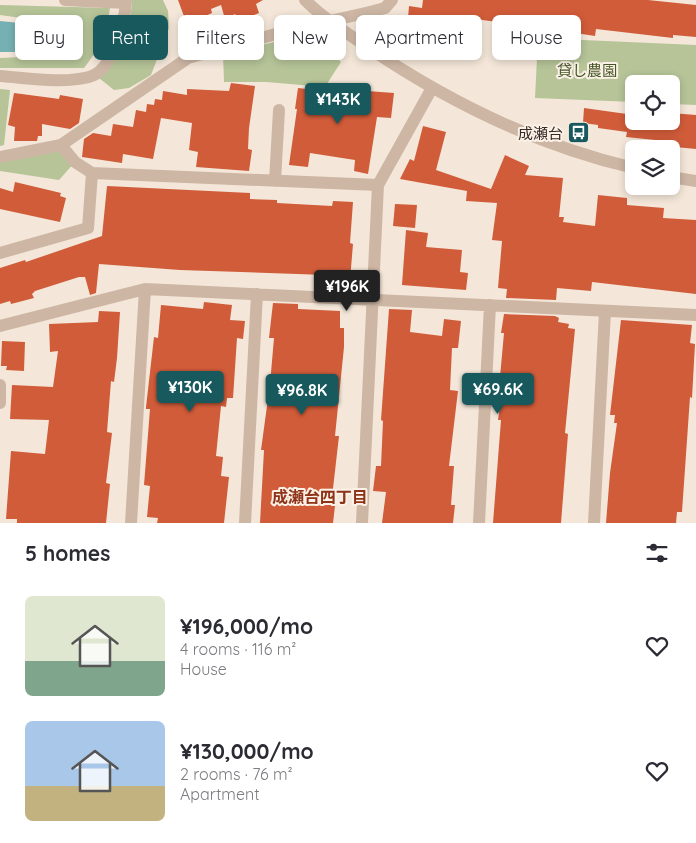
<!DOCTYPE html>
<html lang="en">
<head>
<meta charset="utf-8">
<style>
	:root { --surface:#fff; --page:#f2f2f3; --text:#2b2b33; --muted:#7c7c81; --accent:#18595d }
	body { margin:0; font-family:Quicksand,"Noto Sans JP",sans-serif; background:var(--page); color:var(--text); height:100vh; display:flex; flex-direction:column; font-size:19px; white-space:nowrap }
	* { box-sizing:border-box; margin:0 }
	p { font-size:16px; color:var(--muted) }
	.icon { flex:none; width:28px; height:28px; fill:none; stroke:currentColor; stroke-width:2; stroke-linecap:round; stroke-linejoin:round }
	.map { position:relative; height:523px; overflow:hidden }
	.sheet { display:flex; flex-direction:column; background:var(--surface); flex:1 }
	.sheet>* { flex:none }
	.top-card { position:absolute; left:15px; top:15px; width:666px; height:45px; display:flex; gap:10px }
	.buttons { position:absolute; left:625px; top:75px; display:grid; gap:10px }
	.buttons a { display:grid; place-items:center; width:55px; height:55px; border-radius:8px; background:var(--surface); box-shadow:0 2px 8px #0003; font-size:25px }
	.price { position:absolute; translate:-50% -42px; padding:0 11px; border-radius:5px; background:var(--accent); color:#fff; font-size:16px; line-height:32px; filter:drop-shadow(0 1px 2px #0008) }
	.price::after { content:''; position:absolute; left:50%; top:30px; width:15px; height:11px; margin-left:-8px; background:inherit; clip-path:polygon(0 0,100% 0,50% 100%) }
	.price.current { background:#222; color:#fff }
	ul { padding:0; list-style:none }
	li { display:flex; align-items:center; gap:15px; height:125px; padding:0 25px }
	li span { display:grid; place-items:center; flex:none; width:140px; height:100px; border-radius:8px; color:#555 }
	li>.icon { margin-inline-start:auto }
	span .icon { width:60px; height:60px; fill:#fffc; stroke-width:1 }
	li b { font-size:21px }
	h2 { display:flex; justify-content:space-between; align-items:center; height:60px; padding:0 25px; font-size:21px }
	.tag { padding:0 18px; border-radius:8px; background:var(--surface); box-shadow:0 2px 8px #0003; font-size:18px; line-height:45px }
	.tag.current { background:var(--accent); color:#fff }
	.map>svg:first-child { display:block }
	.green { fill:#b6c498 }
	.water { fill:#75b1b3 }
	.building { fill:#d15c3a }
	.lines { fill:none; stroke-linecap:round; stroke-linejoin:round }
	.minor { stroke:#cdb6a4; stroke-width:12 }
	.minor-bridge { stroke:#cdb6a4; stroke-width:12 }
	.labels { text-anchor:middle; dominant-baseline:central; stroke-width:4; stroke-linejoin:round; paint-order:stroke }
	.park-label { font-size:15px; fill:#475828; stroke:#fbf1e6 }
	.poi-label { font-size:15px; fill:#372b26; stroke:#fbf1e6; text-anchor:end }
	.neighbourhood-label { font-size:16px; font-weight:bold; fill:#8e3218; stroke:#fbf1e6 }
</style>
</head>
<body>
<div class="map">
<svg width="696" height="523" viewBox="0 0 696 523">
	<rect width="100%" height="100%" fill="#f4e7d9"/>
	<!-- green -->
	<path class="green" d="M132 0H163L168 11 169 28 151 75 129 88 114 90 99 78C118 55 131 30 132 0Z
		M0 5 110 8C107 31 98 51 84 68H0V58L22 57V18L0 15Z
		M312 33 341 62 325 87 266 82H224L223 54Z
		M538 38 696 45V105L671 104V84H634V102L535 98Z
		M0 89 10 90 4 145 0 146Z
		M61 145 75 162 59 180 0 171V155Z"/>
	<!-- water -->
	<path class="water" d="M0 21 20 23 19 52H0Z"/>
	<!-- building -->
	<path class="building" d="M178 0H263L256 4 259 13 239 21 235 14 225 19 221 5 211 9 212 13 194 21 192 16 185 19Z
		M423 0H648L696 5V37L673 35V38L596 29 595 36 523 25 522 32 496 29 497 22 446 15 445 29 428 28V31L407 30 409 6 422 8Z
		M231 83 255 86 249 128 248 149 252 150 249 171 196 167 198 152 189 150 192 123 161 118 153 159 123 154 122 163 82 157 84 139 93 133 111 136 113 124 133 127 136 110 146 112 147 104 154 105 155 99 162 100 163 91 187 95V89L229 91Z
		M298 88 353 94 354 90 394 93 391 118 377 117 368 174 354 171 355 160 310 153 308 167 289 165 297 109H295Z
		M14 93 52 98 59 99 60 95 83 99 79 123 70 129 42 124V136H38L37 141H14L15 127 8 125Z
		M584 108 634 115V121H671V113L696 115V149L665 146V141L626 137 627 132 598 128V125L583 123Z
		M423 126 446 132 436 170 491 189 505 155 529 166 525 175 563 178 559 217H564L563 222 595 226 598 195 627 198V205L664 208 663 218 696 220V294L592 282 591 291 557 288 556 300 506 298 507 289 498 288 502 241 492 240 497 203 466 201 467 191 400 179 410 159 414 161Z
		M15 182 61 193 60 196 66 198 60 222 0 209V188L13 192Z
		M107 186 250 193V199L277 200V203L332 206 333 201 353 202 350 243 353 244 350 280 326 277V275L180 270 99 264 96 293 90 295 85 277H79L35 291 32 294 34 298 11 304 10 301 0 304V268L25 260 26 262 102 236Z
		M395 204 417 205 415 228 393 226Z
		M406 230 428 233 426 247 462 250 460 272 468 273 466 290 402 285Z
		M204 302 232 305 230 320 245 321 243 339 237 338 233 398H227L226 407 221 406 216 456 223 457 221 476 229 477 224 523H157L158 518 147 517 150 486 144 485 150 409H146V407L154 337 158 338 161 305 203 309Z
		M273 303 298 304V309L340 311V328H344V347L335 436H339L331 506H335L333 523H260L264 450H261L270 384 274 338H269Z
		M389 309 412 310 410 332 442 336 444 319 461 321 458 348H452L450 390 458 391 449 466H454L451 505H455L453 523H382L386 492 373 491 376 466H381L383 421 381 420Z
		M99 311 120 312 117 358 114 382 111 381 107 432 112 433 106 483 110 484 106 523H17V519H6L11 451 45 454 49 420 10 419 12 385 53 387 58 351 50 352 49 324 98 322Z
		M504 314 555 316 559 318 558 322 569 324 568 328 575 329 565 433 568 434 561 523H493L501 420H498L504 377H500L504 333H501Z
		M621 320 692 325 690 343 695 344 692 398 690 397 682 512H677L676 523H606L610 473 617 423H614L615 415H610Z
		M2 341 25 342 24 371 6 370 7 366H1Z"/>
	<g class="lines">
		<!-- minor -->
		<path class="minor" d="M65 0 126 3
			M305 0C324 19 347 33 369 48 449 102 539 146 634 168
			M370 12 385 8 392 0
			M0 76C28 78 62 84 89 77 113 71 125 21 126 0
			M61 145 188 58 294 29
			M0 157 61 145 75 162 92 173 378 185 432 88
			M671 177 696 181
			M275 181 279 110
			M0 253 88 228 92 173
			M0 326 145 289 696 315
			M0 385V403
			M131 523 145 289
			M245 523 257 294
			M362 523 378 185
			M479 523 490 305
			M594 523 605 311"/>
		<!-- minor-bridge -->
		<path class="minor-bridge" d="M294 29 370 12"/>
	</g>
	<!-- icons -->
	<defs>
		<symbol id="bus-square" viewBox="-11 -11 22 22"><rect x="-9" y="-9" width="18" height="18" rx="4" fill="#18595d" stroke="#fbf1e6"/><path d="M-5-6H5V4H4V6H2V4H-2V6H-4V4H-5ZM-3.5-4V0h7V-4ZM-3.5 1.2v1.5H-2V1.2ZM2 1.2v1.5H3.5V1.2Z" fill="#fff"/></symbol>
	</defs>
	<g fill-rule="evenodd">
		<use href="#bus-square" x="566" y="120" width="25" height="25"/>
	</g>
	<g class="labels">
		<!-- park labels -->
		<g class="park-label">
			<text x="587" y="70">貸し農園</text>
		</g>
		<!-- poi labels -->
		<g class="poi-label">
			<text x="563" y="133">成瀬台</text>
		</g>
		<!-- neighbourhood labels -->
		<g class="neighbourhood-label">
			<text x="320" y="497">成瀬台四丁目</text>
		</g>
	</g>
</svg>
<div class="buttons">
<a><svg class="icon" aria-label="locate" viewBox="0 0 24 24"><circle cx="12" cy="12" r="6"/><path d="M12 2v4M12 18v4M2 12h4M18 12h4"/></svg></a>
<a><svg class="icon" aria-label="layers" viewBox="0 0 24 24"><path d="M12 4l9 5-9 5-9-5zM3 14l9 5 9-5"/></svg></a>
</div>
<b class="price" style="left:338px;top:125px">¥143K</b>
<b class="price current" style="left:347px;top:312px">¥196K</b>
<b class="price" style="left:190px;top:413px">¥130K</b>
<b class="price" style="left:498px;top:415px">¥69.6K</b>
<b class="price" style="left:302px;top:416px">¥96.8K</b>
<div class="top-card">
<a class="tag">Buy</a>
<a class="tag current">Rent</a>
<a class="tag">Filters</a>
<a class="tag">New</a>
<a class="tag">Apartment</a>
<a class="tag">House</a>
</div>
</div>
<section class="sheet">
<h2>5 homes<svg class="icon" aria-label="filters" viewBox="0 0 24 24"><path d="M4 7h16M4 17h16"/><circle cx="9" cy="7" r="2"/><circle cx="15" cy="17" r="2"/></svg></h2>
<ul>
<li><span style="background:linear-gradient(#dfe7d0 65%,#7fa58c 0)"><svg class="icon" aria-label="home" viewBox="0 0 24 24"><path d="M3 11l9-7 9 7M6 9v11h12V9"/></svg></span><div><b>¥196,000/mo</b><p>4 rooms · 116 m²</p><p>House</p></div><svg class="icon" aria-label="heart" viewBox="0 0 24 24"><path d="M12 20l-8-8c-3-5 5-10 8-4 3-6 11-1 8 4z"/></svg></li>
<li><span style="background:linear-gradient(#a9c7e8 65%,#c2b280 0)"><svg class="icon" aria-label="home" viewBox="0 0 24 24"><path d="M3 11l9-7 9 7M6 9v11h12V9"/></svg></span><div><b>¥130,000/mo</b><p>2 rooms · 76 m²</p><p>Apartment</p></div><svg class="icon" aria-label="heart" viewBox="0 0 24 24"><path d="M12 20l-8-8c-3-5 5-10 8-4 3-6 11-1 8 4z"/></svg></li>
</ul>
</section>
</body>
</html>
